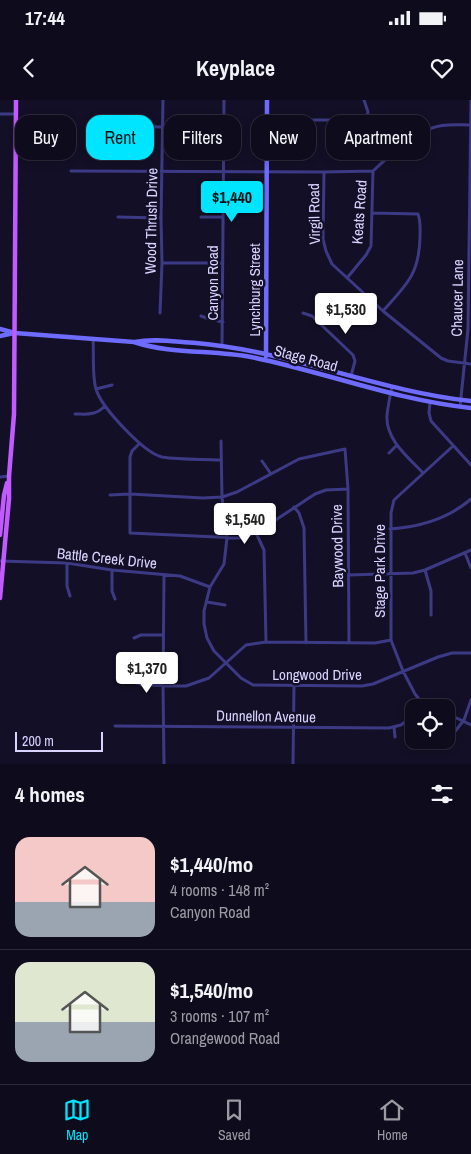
<!DOCTYPE html>
<html lang="en">
<head>
<meta charset="utf-8">
<style>
	:root { --surface:#0e0b1c; --page:#1c1929; --text:#f1f3f6; --muted:#9b9ba3; --line:#2e2b3b; --accent:#00e5ff }
	body { margin:0; font-family:"Archivo Narrow",sans-serif; background:var(--page); color:var(--text); height:100vh; display:flex; flex-direction:column; font-size:19px; white-space:nowrap }
	* { box-sizing:border-box; margin:0 }
	p { font-size:16px; color:var(--muted) }
	.icon { flex:none; width:28px; height:28px; fill:none; stroke:currentColor; stroke-width:2; stroke-linecap:round; stroke-linejoin:round }
	.map { position:relative; height:664px; overflow:hidden }
	.side { display:flex; flex-direction:column; background:var(--surface); flex:1 }
	.side>* { flex:none }
	.top-card { position:absolute; left:15px; top:15px; width:441px; height:45px; display:flex; gap:10px }
	.tools { position:absolute; left:405px; top:599px; display:grid; gap:10px }
	.tools a { display:grid; place-items:center; width:50px; height:50px; border-radius:10px; background:var(--surface); box-shadow:0 2px 8px #0003,0 0 0 1px var(--line); font-size:25px }
	.scale { position:absolute; left:15px; bottom:12px; width:88px; box-sizing:border-box; padding-left:5px; border:2px solid #d9d4ff; border-top:0; font-size:14px; line-height:18px; white-space:nowrap; color:#d9d4ff; -webkit-text-stroke:4px #130f26; paint-order:stroke }
	.price { position:absolute; translate:-50% -42px; padding:0 11px; border-radius:5px; background:#fff; color:#222; font-size:16px; line-height:32px; filter:drop-shadow(0 1px 2px #0008) }
	.price::after { content:''; position:absolute; left:50%; top:30px; width:15px; height:11px; margin-left:-8px; background:inherit; clip-path:polygon(0 0,100% 0,50% 100%) }
	.price.active { background:var(--accent); color:#111 }
	ul { padding:0; list-style:none }
	li { display:flex; align-items:center; gap:15px; height:125px; padding:0 15px }
	li+li { border-top:1px solid var(--line) }
	li span { display:grid; place-items:center; flex:none; width:140px; height:100px; border-radius:15px; color:#555 }
	li>.icon { margin-inline-start:auto }
	span .icon { width:60px; height:60px; fill:#fffc; stroke-width:1 }
	li b { font-size:21px }
	h2 { display:flex; justify-content:space-between; align-items:center; height:60px; padding:0 15px; font-size:21px }
	.chip { padding:0 18px; border-radius:15px; background:var(--surface); box-shadow:0 2px 8px #0003,0 0 0 1px var(--line); font-size:18px; line-height:45px }
	.chip.active { background:var(--accent); color:#111 }
	.status { display:flex; justify-content:space-between; align-items:center; height:35px; padding:0 25px; background:var(--surface); direction:ltr }
	.status svg { height:14px; fill:currentColor }
	header { display:flex; justify-content:space-between; align-items:center; height:65px; padding:0 15px; background:var(--surface); font-size:22px; font-weight:800 }
	.tab-bar { display:flex; justify-content:space-around; align-items:center; height:70px; border-top:1px solid var(--line); background:var(--surface); font-size:14px; color:var(--muted) }
	.tab-bar a { display:grid; justify-items:center; gap:2px }
	.tab-bar .active { color:var(--accent) }
	.map>svg:first-child { display:block }
	.lines { fill:none; stroke-linecap:round; stroke-linejoin:round }
	.street { stroke:#3d3a85; stroke-width:3 }
	.secondary { stroke:#6f6bff; stroke-width:4.5 }
	.primary { stroke:#c25bff; stroke-width:4.5 }
	.labels { text-anchor:middle; dominant-baseline:central; stroke-width:5; stroke-linejoin:round; paint-order:stroke }
	.street-label { font-size:15px; fill:#d9d4ff; stroke:#130f26 }
</style>
</head>
<body>
<div class="status"><b>17:44</b><svg viewBox="0 0 49 12"><path d="M0 12V9h3v3zM5 12V6h3v6zM10 12V3h3v9zM15 12V0h3v12zM26 1h20v11H26zM47 4h2v5h-2z"/></svg></div>
<header><svg class="icon" aria-label="back" viewBox="0 0 24 24"><path d="M15 5l-7 7 7 7"/></svg>Keyplace<svg class="icon" aria-label="heart" viewBox="0 0 24 24"><path d="M12 20l-8-8c-3-5 5-10 8-4 3-6 11-1 8 4z"/></svg></header>
<div class="map">
<svg width="471" height="664" viewBox="0 0 471 664">
	<rect width="100%" height="100%" fill="#130f26"/>
	<g class="lines">
		<!-- street -->
		<path class="street" d="M0 14H15
			M267 20H366L368 12 364 0
			M100 26 163 27
			M206 29H225
			M71 71 324 72 373 71C389 56 412 35 432 28 444 23 459 25 471 25
			M324 72 323 139 326 151 332 164 383 211 441 258 448 261 471 264
			M372 113 418 114C421 122 420 130 420 138 419 175 406 185 383 211
			M118 117 161 118
			M201 117H223
			M162 163H223
			M347 178 366 155 371 146 373 71
			M160 213 162 163 161 118 163 0
			M303 213 312 216 353 255 355 261 351 276
			M201 216 209 219 223 222
			M93 239C94 252 92 277 96 289 101 307 144 353 162 357 181 360 202 359 220 360
			M222 246 224 0
			M392 287C390 296 388 306 387 315 385 339 408 357 423 373
			M96 289 112 285
			M430 302 429 313 431 321 471 365
			M460 307 468 229 471 0
			M75 314C87 314 95 316 105 306
			M221 341 222 397 227 438 224 464 210 487 204 511V524L207 538 214 551 241 578 253 585 362 586 373 584 438 557 452 553H471
			M139 344 132 351 130 357V433L239 438 256 433 315 394 326 390 348 389
			M389 353 397 345
			M262 361 271 374
			M0 377 9 376
			M110 395 130 394 203 398 222 397 237 392 299 359 345 349 348 389 349 543
			M294 407 299 413 304 428 306 543
			M390 429C420 427 448 419 471 399
			M256 433 264 450 266 542
			M465 453 471 468
			M0 461 67 463 112 470 180 476 210 487
			M67 463V486L70 496
			M112 470V491L115 499
			M425 470 431 491V515
			M164 475 163 585 164 664
			M349 475 413 473 425 470 471 450
			M207 502 225 505
			M134 538 141 535H163
			M134 582 142 585 186 586 209 578 246 545 266 542 375 543 391 540
			M432 608 423 604 415 594 403 571 391 540V413L394 400 453 346
			M446 613 471 625
			M115 626 389 628 401 625 414 615
			M394 627 395 637
			M449 639 464 620 471 600
			M293 664 294 586"/>
		<!-- secondary -->
		<path class="secondary" d="M0 229 15 233 134 242C170 254 213 250 251 257 325 272 395 300 471 308
			M0 236 14 233
			M135 242C155 238 176 242 196 243 290 251 377 291 471 301
			M266 256 267 0"/>
		<!-- primary -->
		<path class="primary" d="M0 435 4 395 7 383
			M0 498 9 399V376L14 314 16 0"/>
	</g>
	<g class="labels">
		<!-- street labels -->
		<g class="street-label">
			<text transform="translate(359 112) rotate(-86)">Keats Road</text>
			<text transform="translate(314 114) rotate(-91)">Virgil Road</text>
			<text transform="translate(151 121) rotate(-89)">Wood Thrush Drive</text>
			<text transform="translate(212 183) rotate(-90)">Canyon Road</text>
			<text transform="translate(254 190) rotate(-90)">Lynchburg Street</text>
			<text transform="translate(457 198) rotate(-89)">Chaucer Lane</text>
			<text transform="translate(306 258) rotate(15)">Stage Road</text>
			<text transform="translate(337 446) rotate(-91)">Baywood Drive</text>
			<text transform="translate(107 458) rotate(6)">Battle Creek Drive</text>
			<text transform="translate(379 471) rotate(-90)">Stage Park Drive</text>
			<text x="317" y="574">Longwood Drive</text>
			<text transform="translate(266 616) rotate(1)">Dunnellon Avenue</text>
		</g>
	</g>
</svg>
<div class="tools">
<a><svg class="icon" aria-label="locate" viewBox="0 0 24 24"><circle cx="12" cy="12" r="6"/><path d="M12 2v4M12 18v4M2 12h4M18 12h4"/></svg></a>
</div>
<div class="scale">200 m</div>
<b class="price active" style="left:232px;top:123px">$1,440</b>
<b class="price" style="left:346px;top:235px">$1,530</b>
<b class="price" style="left:245px;top:445px">$1,540</b>
<b class="price" style="left:147px;top:594px">$1,370</b>
<div class="top-card">
<a class="chip">Buy</a>
<a class="chip active">Rent</a>
<a class="chip">Filters</a>
<a class="chip">New</a>
<a class="chip">Apartment</a>
</div>
</div>
<section class="side">
<h2>4 homes<svg class="icon" aria-label="filters" viewBox="0 0 24 24"><path d="M4 7h16M4 17h16"/><circle cx="9" cy="7" r="2"/><circle cx="15" cy="17" r="2"/></svg></h2>
<ul>
<li><span style="background:linear-gradient(#f6c9c9 65%,#9aa5b1 0)"><svg class="icon" aria-label="home" viewBox="0 0 24 24"><path d="M3 11l9-7 9 7M6 9v11h12V9"/></svg></span><div><b>$1,440/mo</b><p>4 rooms · 148 m²</p><p>Canyon Road</p></div></li>
<li><span style="background:linear-gradient(#dfe7d0 60%,#9aa5b1 0)"><svg class="icon" aria-label="home" viewBox="0 0 24 24"><path d="M3 11l9-7 9 7M6 9v11h12V9"/></svg></span><div><b>$1,540/mo</b><p>3 rooms · 107 m²</p><p>Orangewood Road</p></div></li>
</ul>
</section>
<nav class="tab-bar">
<a class="active"><svg class="icon" aria-label="map" viewBox="0 0 24 24"><path d="M3 6l6-2 6 2 6-2v14l-6 2-6-2-6 2zM9 4v14M15 6v14"/></svg>Map</a>
<a><svg class="icon" aria-label="saved" viewBox="0 0 24 24"><path d="M7 4h10v16l-5-4-5 4z"/></svg>Saved</a>
<a><svg class="icon" aria-label="home" viewBox="0 0 24 24"><path d="M3 11l9-7 9 7M6 9v11h12V9"/></svg>Home</a>
</nav>
</body>
</html>
